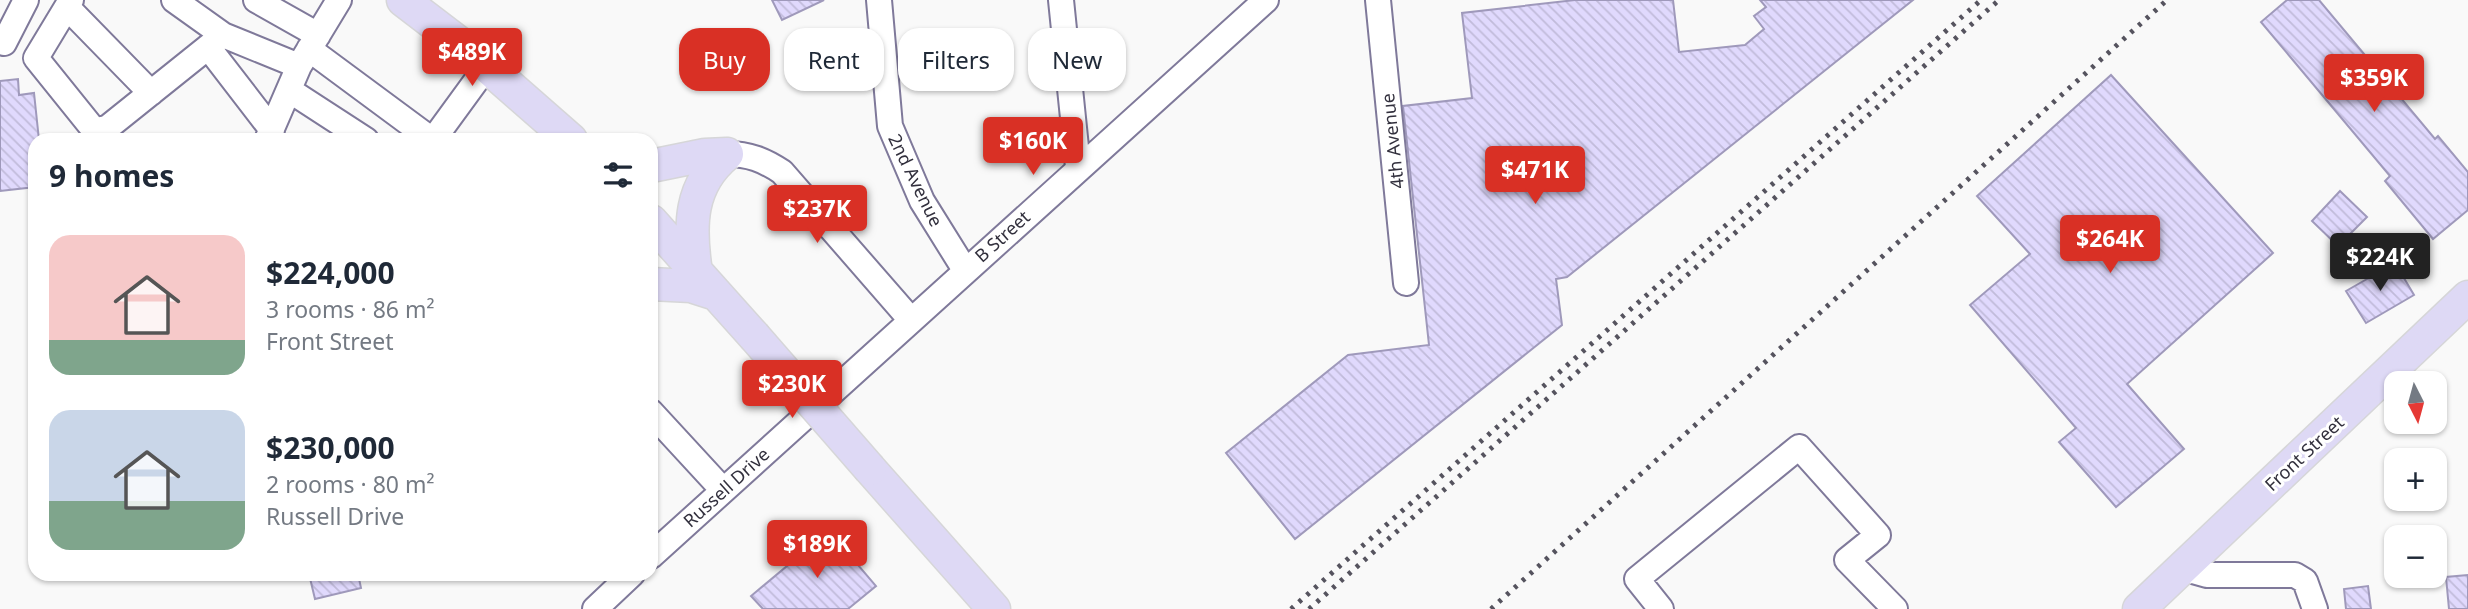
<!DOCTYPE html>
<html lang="en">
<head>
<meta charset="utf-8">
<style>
	:root { --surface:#fff; --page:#f2f2f3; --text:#1f2937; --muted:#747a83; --accent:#d93025 }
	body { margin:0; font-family:"Noto Sans",sans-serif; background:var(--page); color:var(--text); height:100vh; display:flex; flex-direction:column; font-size:26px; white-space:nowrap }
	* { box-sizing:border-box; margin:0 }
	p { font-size:23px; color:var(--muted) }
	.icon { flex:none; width:38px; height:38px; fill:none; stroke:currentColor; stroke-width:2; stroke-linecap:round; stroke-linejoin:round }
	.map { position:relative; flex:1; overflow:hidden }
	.details { position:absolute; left:28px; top:133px; width:630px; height:448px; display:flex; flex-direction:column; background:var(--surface); border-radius:21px; box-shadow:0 2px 5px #0004 }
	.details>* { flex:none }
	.hud { position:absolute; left:679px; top:28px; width:665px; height:63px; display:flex; gap:14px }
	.needle { width:46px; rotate:174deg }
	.tools { position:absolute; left:2384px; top:371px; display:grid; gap:14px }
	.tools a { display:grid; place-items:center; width:63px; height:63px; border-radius:14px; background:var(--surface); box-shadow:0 2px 5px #0004; font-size:35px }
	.price { position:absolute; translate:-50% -60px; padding:0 16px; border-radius:7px; background:var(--accent); color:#fff; font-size:23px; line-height:46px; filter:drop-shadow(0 2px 4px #0008) }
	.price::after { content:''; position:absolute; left:50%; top:42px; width:21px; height:16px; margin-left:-10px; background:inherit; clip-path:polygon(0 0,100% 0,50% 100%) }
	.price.selected { background:#222; color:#fff }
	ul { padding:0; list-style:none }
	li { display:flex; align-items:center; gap:21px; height:175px; padding:0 21px }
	li span { display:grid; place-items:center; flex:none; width:196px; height:140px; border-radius:21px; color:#555 }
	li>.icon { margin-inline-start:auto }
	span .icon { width:84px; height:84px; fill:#fffc; stroke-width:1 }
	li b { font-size:30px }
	h2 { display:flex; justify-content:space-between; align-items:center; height:84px; padding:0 21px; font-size:30px }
	.tag { padding:0 24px; border-radius:21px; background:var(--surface); box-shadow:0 2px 5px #0004; font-size:24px; line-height:63px }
	.tag.selected { background:var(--accent); color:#fff }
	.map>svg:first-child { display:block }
	.building { fill:url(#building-back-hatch); stroke:#9f99bb; stroke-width:2 }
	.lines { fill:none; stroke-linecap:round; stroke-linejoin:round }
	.minor-casing { stroke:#7f799a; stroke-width:28 }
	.major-casing { stroke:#d6d6d8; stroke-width:35 }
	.minor { stroke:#fff; stroke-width:24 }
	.major { stroke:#ded9f5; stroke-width:32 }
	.rail { stroke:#55535e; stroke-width:5; stroke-dasharray:3.5 7; stroke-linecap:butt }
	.major-bridge-casing { stroke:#d6d6d8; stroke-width:35; stroke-linecap:butt }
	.major-bridge { stroke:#ded9f5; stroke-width:32 }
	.labels { text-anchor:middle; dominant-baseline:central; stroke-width:6; stroke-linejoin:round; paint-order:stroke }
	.street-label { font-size:18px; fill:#32303d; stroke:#fff }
</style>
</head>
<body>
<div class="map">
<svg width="2468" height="609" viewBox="0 0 2468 609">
	<defs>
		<pattern id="building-back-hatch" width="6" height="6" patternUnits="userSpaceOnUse" patternTransform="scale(1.75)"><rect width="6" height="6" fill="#e0d9fd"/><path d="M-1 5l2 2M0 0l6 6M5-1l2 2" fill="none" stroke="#c1bbda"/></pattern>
	</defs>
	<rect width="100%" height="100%" fill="#f9f9f9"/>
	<!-- building -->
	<path class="building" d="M772 0H824L782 20Z
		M1575 0H1673L1679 52 1745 45 1764 29 1754 16 1766 7 1760 0H1913L1567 277 1556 279 1562 325 1295 539 1226 453 1348 355 1429 345 1403 106 1472 98 1462 13Z
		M2287 0H2319L2435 139 2438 136 2468 172V210L2433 239 2385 181 2390 176 2261 22Z
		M2111 75 2273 253 2127 384 2184 449 2116 507 2059 442 2076 428 1970 305 2030 254 1977 196Z
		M18 79 19 95 34 93 39 140H35V187L0 191V81Z
		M2340 191 2367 217 2338 246 2312 221Z
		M2395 263 2414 295 2366 323 2346 291Z
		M829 531 876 586 848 609H763L751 596Z
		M309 574H358L361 588 315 599Z
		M2468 575V609H2449L2446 577Z
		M2368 586 2371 609H2346L2344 589Z"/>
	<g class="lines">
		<defs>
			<path id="minor" d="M71 0 36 58 94 130 107 128 223 35
				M174 0 223 35 299 66
				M256 0 318 35
				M879 0 890 126 922 201 965 270
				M1061 0 1078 167
				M1378 0 1406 283
				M67 7 151 93
				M4 43 26 0
				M208 47 272 130
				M309 49 432 140
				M289 90 366 140
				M267 140 299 66 339 0
				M433 140 487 66
				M727 154C749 154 764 160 782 172L911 320
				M651 412 722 489
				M651 556 1266 0
				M2182 568 2207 575H2295L2305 581 2315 609
				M595 609 632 574
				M1661 609 1637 579 1799 447 1878 535 1847 560 1895 609"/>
			<path id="major" d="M403 0 467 49 571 140
				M651 166 705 155 727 154
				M651 221 754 336
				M696 272C689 226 689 185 727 154
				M651 284 691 286 716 294
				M870 469 994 609
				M2139 609 2468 297"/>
		</defs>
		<!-- minor casing -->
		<use href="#minor" class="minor-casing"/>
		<!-- major casing -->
		<use href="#major" class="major-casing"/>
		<!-- minor -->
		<use href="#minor" class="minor"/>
		<!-- major -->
		<use href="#major" class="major"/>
		<!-- rail -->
		<path class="rail" d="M1291 609 1981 0
			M1309 609 1999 0
			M1491 609 2167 0"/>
		<defs>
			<path id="major-bridge" d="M754 336 870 469"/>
		</defs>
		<!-- major-bridge casing -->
		<use href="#major-bridge" class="major-bridge-casing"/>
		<!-- major-bridge -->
		<use href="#major-bridge" class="major-bridge"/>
	</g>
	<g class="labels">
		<!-- street labels -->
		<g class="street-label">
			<text transform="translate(1392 141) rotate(-96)">4th Avenue</text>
			<text transform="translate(916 180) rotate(64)">2nd Avenue</text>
			<text transform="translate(1002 236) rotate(-42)">B Street</text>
			<text transform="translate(2304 453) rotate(-43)">Front Street</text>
			<text transform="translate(726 487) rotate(-42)">Russell Drive</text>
		</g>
	</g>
</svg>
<div class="tools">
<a><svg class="needle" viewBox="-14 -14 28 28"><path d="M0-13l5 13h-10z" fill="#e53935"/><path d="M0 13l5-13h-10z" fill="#747a83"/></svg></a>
<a>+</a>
<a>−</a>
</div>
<b class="price" style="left:472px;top:88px">$489K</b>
<b class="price" style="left:2374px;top:114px">$359K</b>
<b class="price" style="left:1033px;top:177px">$160K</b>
<b class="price" style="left:1535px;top:206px">$471K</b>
<b class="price" style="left:817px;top:245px">$237K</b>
<b class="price" style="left:2110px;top:275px">$264K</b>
<b class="price selected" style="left:2380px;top:293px">$224K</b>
<b class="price" style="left:792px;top:420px">$230K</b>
<b class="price" style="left:817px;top:580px">$189K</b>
<div class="hud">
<a class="tag selected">Buy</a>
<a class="tag">Rent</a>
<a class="tag">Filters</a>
<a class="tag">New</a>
</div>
<section class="details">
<h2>9 homes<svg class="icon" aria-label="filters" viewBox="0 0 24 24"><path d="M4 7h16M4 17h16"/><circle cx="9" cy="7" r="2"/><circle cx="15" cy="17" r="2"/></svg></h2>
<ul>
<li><span style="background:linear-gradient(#f6c9c9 75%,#7fa58c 0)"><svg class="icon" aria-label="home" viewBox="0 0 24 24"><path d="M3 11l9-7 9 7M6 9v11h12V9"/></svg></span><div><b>$224,000</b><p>3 rooms · 86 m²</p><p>Front Street</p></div></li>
<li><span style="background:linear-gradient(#c9d6e8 65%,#7fa58c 0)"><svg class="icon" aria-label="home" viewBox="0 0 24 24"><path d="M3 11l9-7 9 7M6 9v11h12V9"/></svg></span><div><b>$230,000</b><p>2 rooms · 80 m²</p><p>Russell Drive</p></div></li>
</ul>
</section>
</div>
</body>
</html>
